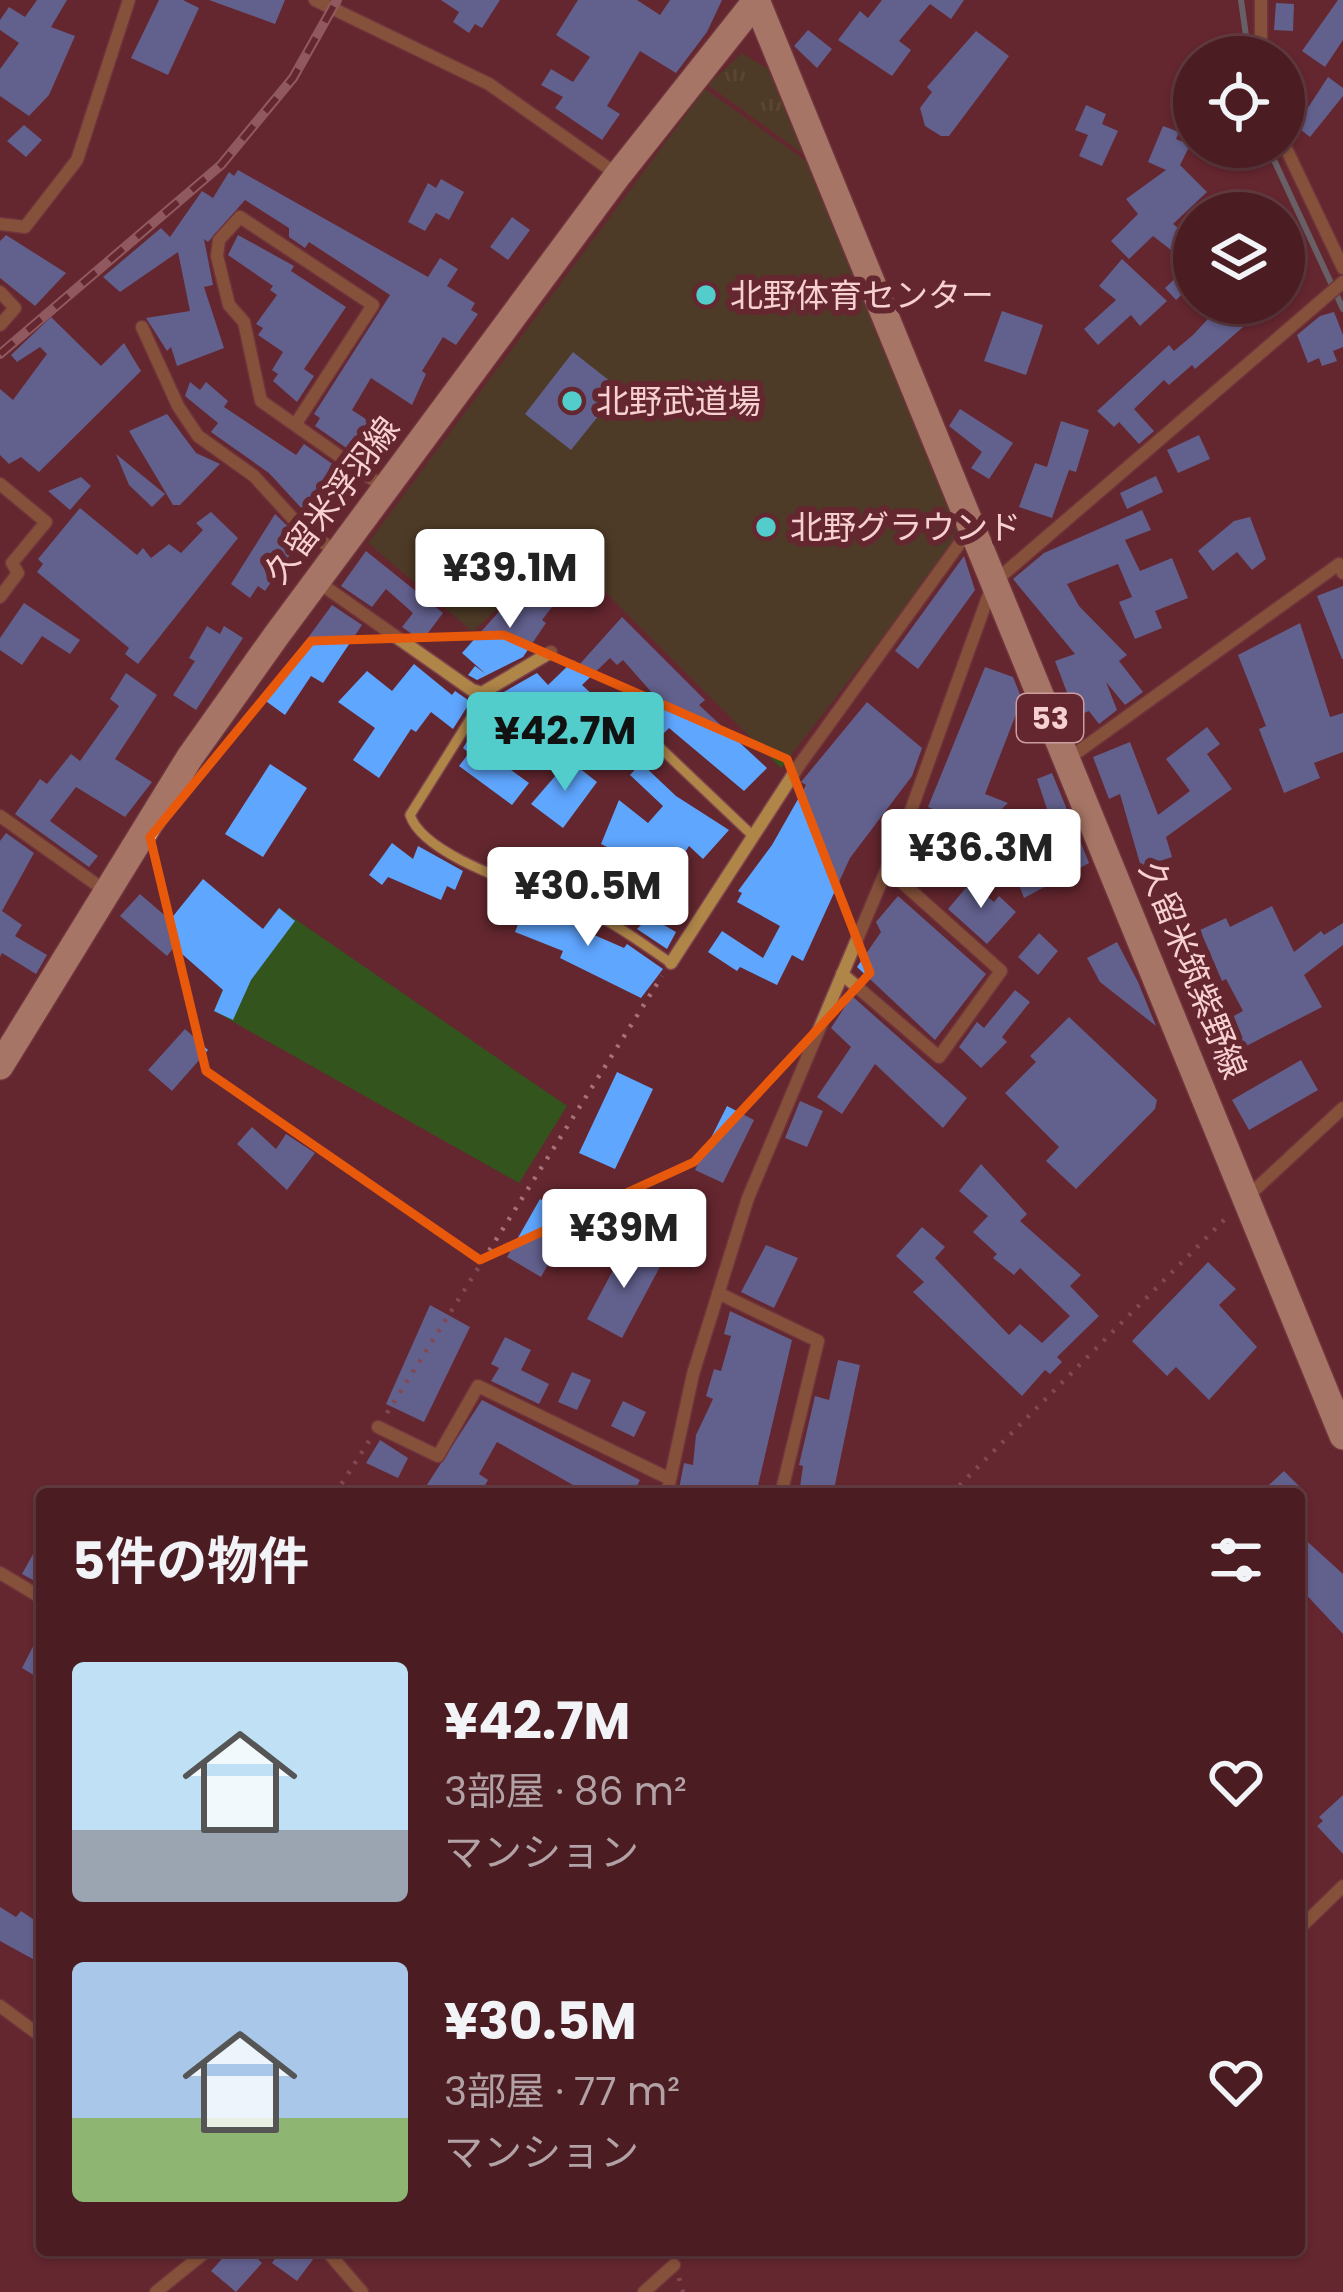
<!DOCTYPE html>
<html lang="ja">
<head>
<meta charset="utf-8">
<style>
	:root { --surface:#4b1d23; --page:#552a30; --text:#f1f3f6; --muted:#b2a2a6; --line:#623b41; --accent:#52cdcc }
	body { margin:0; font-family:Poppins,"Noto Sans JP",sans-serif; background:var(--page); color:var(--text); height:100vh; display:flex; flex-direction:column; font-size:45px; white-space:nowrap }
	* { box-sizing:border-box; margin:0 }
	p { font-size:39px; color:var(--muted) }
	.icon { flex:none; width:66px; height:66px; fill:none; stroke:currentColor; stroke-width:2; stroke-linecap:round; stroke-linejoin:round }
	.map { position:relative; flex:1; overflow:hidden }
	.side { position:absolute; left:36px; top:1488px; width:1269px; height:768px; display:flex; flex-direction:column; background:var(--surface); border-radius:12px; box-shadow:0 3px 9px #0004,0 0 0 3px var(--line) }
	.side>* { flex:none }
	.controls { position:absolute; left:1173px; top:36px; display:grid; gap:24px }
	.controls a { display:grid; place-items:center; width:132px; height:132px; border-radius:50%; background:var(--surface); box-shadow:0 3px 9px #0004,0 0 0 3px var(--line); font-size:60px }
	.price { position:absolute; translate:-50% -102px; padding:0 27px; border-radius:12px; background:#fff; color:#222; font-size:39px; line-height:78px; filter:drop-shadow(0 3px 6px #0008) }
	.price::after { content:''; position:absolute; left:50%; top:72px; width:36px; height:27px; margin-left:-18px; background:inherit; clip-path:polygon(0 0,100% 0,50% 100%) }
	.price.active { background:var(--accent); color:#111 }
	ul { padding:0; list-style:none }
	li { display:flex; align-items:center; gap:36px; height:300px; padding:0 36px }
	li span { display:grid; place-items:center; flex:none; width:336px; height:240px; border-radius:12px; color:#555 }
	li>.icon { margin-inline-start:auto }
	span .icon { width:144px; height:144px; fill:#fffc; stroke-width:1 }
	li b { font-size:51px }
	h2 { display:flex; justify-content:space-between; align-items:center; height:144px; padding:0 36px; font-size:51px }
	.map>svg:first-child { display:block }
	.grass { fill:#33541d }
	.park { fill:url(#park-tufts) }
	.lines { fill:none; stroke-linecap:round; stroke-linejoin:round }
	.stream { stroke:#6ea7a8; stroke-width:6 }
	.building { fill:#5fa6ff }
	.service-casing { stroke:#7e454c; stroke-width:12 }
	.minor-casing { stroke:#7e454c; stroke-width:15 }
	.primary-casing { stroke:#7e454c; stroke-width:30 }
	.path { stroke:#a67278; stroke-width:4.5; stroke-dasharray:3 9; stroke-linecap:butt }
	.service { stroke:#af8548; stroke-width:9 }
	.minor { stroke:#af8548; stroke-width:12 }
	.primary { stroke:#f7d5a7; stroke-width:27 }
	.rail-casing { stroke:#c6989c; stroke-width:10 }
	.rail { stroke:#64272f; stroke-width:6; stroke-dasharray:18; stroke-linecap:butt }
	.marked { fill:none; stroke:#e8590c; stroke-width:9; stroke-linejoin:round }
	.poi-dot { fill:#52cdcc; stroke:#64272f; stroke-width:4.5 }
	.labels { text-anchor:middle; dominant-baseline:central; stroke-width:12; stroke-linejoin:round; paint-order:stroke }
	.shield { fill:#64272f; stroke:#cb9da1; stroke-width:3 }
	.shield-label { font-size:30px; font-weight:bold; fill:#f7d0d2 }
	.poi-label { font-size:33px; fill:#f7d0d2; stroke:#64272f; text-anchor:start }
	.street-label { font-size:33px; fill:#f7d0d2; stroke:#64272f }
</style>
</head>
<body>
<div class="map">
<svg width="1343" height="2292" viewBox="0 0 1343 2292">
	<defs>
		<pattern id="park-tufts" width="24" height="20" patternUnits="userSpaceOnUse" patternTransform="scale(3)"><rect width="24" height="20" fill="#33541d"/><path d="M3 7l-1-3M5 7V3M7 7l1-3M15 17l-1-3M17 17v-4M19 17l1-3" fill="none" stroke="#516c3d"/></pattern>
	</defs>
	<rect width="100%" height="100%" fill="#64272f"/>
	<!-- grass -->
	<path class="grass" d="M705 89 806 161 960 538 781 768 561 548 473 632 368 543Z
		M279 908 567 1106 519 1183 214 1011 230 972Z"/>
	<!-- park -->
	<path class="park" d="M742 53 768 69 805 155 708 85Z"/>
	<g class="lines">
		<!-- stream -->
		<path class="stream" d="M1241 0 1249 57
			M1268 147 1343 309"/>
	</g>
	<!-- building -->
	<path class="building" d="M37 0H67L51 27 75 36 49 95 29 116 0 96V69L19 43 0 30V20L9 7 25 17Z
		M159 0H183L199 8 168 75 131 58Z
		M209 0H285L275 24Z
		M441 0H500L482 28 475 24 469 33 453 22 459 12Z
		M578 0H637L660 15 670 0H722L707 32 676 73 640 51 607 106 620 114 602 140 555 108 563 97 541 85 551 69 573 82 590 57 556 35Z
		M882 0H964L951 19 930 4 899 41 911 50 892 76 838 40 860 11 868 18Z
		M1338 0H1343V40L1325 67 1302 51Z
		M1276 3 1294 4 1293 31 1274 30Z
		M808 30 832 49 817 68 794 46Z
		M976 31 1009 56 949 136H941L925 126 920 108 932 92 927 87Z
		M1328 77 1343 88V96L1310 137 1296 126Z
		M1086 105 1106 114 1102 124 1118 131 1102 166 1079 156 1088 135 1075 130Z
		M24 125 42 140 26 157 7 141Z
		M1163 126 1179 132 1176 139 1190 145 1180 165 1207 192 1173 224 1185 233 1171 250 1153 236 1129 259 1111 241 1138 214 1126 199 1166 170 1148 162Z
		M238 170 428 277 440 258 458 269 447 286 475 303 471 310 478 314 456 345 443 337 422 371 426 374 412 405 371 378 352 410 384 431 362 459 315 426 320 418 314 414 390 295 309 242 305 248 289 237V228L245 200 208 242 204 239 213 285 204 287 224 348 177 366 171 347 167 351 146 318 190 311 178 252 120 292 103 277 161 228 170 237 202 191 213 198 229 172 234 176Z
		M441 179 464 192 449 220 436 213 425 231 408 222 428 183 436 188Z
		M512 217 530 230 508 260 490 247Z
		M6 235 66 273 35 306 0 278V241Z
		M238 235 294 266 291 271 346 307 304 369 314 376 297 402 273 381 278 374 272 370 283 352 258 335 263 328 256 324 277 295 270 290 273 286 228 255Z
		M1122 259 1167 301 1140 326 1131 315 1098 345 1084 329 1116 300 1099 286Z
		M1194 261V283L1176 300 1165 288Z
		M1220 306 1243 327 1195 369 1192 365 1169 385 1164 380 1134 409 1154 431 1139 444 1119 422 1114 427 1097 411 1169 345 1174 351 1193 335Z
		M1002 311 1043 325 1026 375 984 361Z
		M1334 312 1343 335V347L1333 351 1337 361 1322 366 1319 358 1308 363 1297 335 1320 316Z
		M51 317 101 366 124 343 141 371 39 472 21 457 9 464 0 455V389L13 400 47 354 40 347 17 362 11 355Z
		M573 352 620 389 571 450 525 414Z
		M190 382 200 390 206 382 228 401 224 407 296 455 304 444 351 477 316 524 269 473 211 432 218 423 185 396Z
		M960 409 1013 443 989 479 971 468 982 452 949 426Z
		M167 414 196 453 220 464 180 505H173L129 431Z
		M1061 421 1089 430 1076 472 1069 470 1052 518 1019 507 1035 463 1047 467Z
		M1199 435 1210 459 1178 473 1167 450Z
		M116 454 165 494 152 507 129 485Z
		M1156 476 1163 492 1127 509 1120 493Z
		M81 477 91 486 70 510 48 491Z
		M80 508 137 555 143 548 151 558 169 544 181 553 203 530 196 523 211 512 238 538 138 664 125 654 129 648 37 572 43 564 38 559Z
		M1142 510 1151 530 1125 540 1140 571 1172 558 1188 598 1155 611 1162 628 1135 639 1119 602 1132 597 1118 564 1067 584 1079 606 1127 655 1119 661 1143 692 1125 705 1106 682 1117 710 1099 724 1089 711 1076 716 1055 661 1075 654 1013 579 1044 553Z
		M275 514 301 539 265 591 258 586 250 598 231 584Z
		M1250 517 1266 559 1252 570 1237 552 1213 571 1198 551 1234 521Z
		M366 551 443 613 422 641 402 627 413 613 386 589 372 607 341 586Z
		M964 556 975 590 918 669 895 651Z
		M528 579 556 602 542 620 546 623 523 657 477 680 468 675 475 666 486 674 462 653Z
		M1343 586V659H1342L1317 596Z
		M24 603 80 640 70 654 42 636 22 665 0 650V638Z
		M332 605 362 625 323 683 311 676 285 715 263 699Z
		M622 617 705 700 699 705 767 768 744 791 669 728 661 736 653 729 661 715 655 711 662 704 623 660 617 665 610 658 582 685 608 709 586 734 565 714 544 733 534 722 503 764 529 783 512 805 459 766 469 753 463 748 483 716 492 723 508 700 502 693 537 673 548 685 574 660 579 665Z
		M1300 623 1330 717 1343 713V752L1314 763 1320 778 1284 793 1259 729 1266 726 1238 655Z
		M207 626 220 634 224 626 243 638 196 710 173 695 195 661 189 658Z
		M414 664 452 695 455 691 468 700 467 707 453 729 431 712 416 732 411 729 379 778 353 760 375 728 338 702 367 671 392 691Z
		M985 667 1013 677 1022 699 985 794 1008 803 921 885 900 865 949 816 928 807Z
		M126 673 157 695 115 759 152 782 125 817 76 787 50 821 98 856 89 867 15 814 40 779 47 784 71 754 80 761 119 706 110 699Z
		M867 702 922 748 912 776 850 858 803 961 792 955 777 985 740 967 737 971 708 952 722 931 763 958 780 926 737 902 742 893 738 891 772 845 806 785 801 782Z
		M1207 727 1220 744 1207 754 1232 789 1166 837 1172 857 1141 867 1120 794 1109 799 1093 757 1130 742 1158 815 1190 791 1166 759Z
		M569 760 597 782 563 828 531 804Z
		M641 763 676 796 729 830 703 859 689 846 655 901 666 911 657 921 676 932 667 949 637 929 641 925 608 898 603 909 588 902 619 853 601 844 619 800 648 823 663 806 630 775Z
		M270 764 307 788 263 857 225 834Z
		M1052 773 1089 863 1024 898 1015 875 1035 867 1021 833 1051 821 1037 779Z
		M6 833 34 853 2 911 22 925 15 936 47 955 36 974 2 953 0 957V841Z
		M392 843 413 859 418 846 463 871 455 890 447 886 441 900 388 877 382 885 369 875Z
		M985 865 978 889 994 902 999 896 1016 912 987 944 948 909Z
		M203 879 263 929 279 908 295 921 251 980 233 1020 214 1011 223 990 174 947 167 956 120 916 140 894 170 920Z
		M898 896 986 974 935 1040 857 967 881 932 876 922Z
		M528 899 596 926 592 934 624 948 627 944 663 969 641 998 560 958 563 951 515 932Z
		M1272 906 1294 952 1321 931 1324 935 1343 923V945L1304 975 1322 1007 1219 1060 1204 1032 1243 1011 1226 979 1222 981 1200 930 1226 918 1230 927Z
		M1039 933 1058 951 1038 975 1018 957Z
		M1117 942 1138 982 1156 1026 1100 982 1087 958Z
		M1015 990 1030 1002 1002 1037 1007 1042 981 1068 959 1047 977 1022 984 1028Z
		M852 996 967 1098 943 1128 875 1064 842 1114 817 1097 851 1047 831 1028Z
		M1069 1017 1157 1100 1155 1109 1076 1189 1046 1161 1059 1147 1005 1093 1036 1062 1030 1056Z
		M185 1029 208 1050 172 1091 148 1070Z
		M1301 1060 1318 1090 1249 1130 1232 1100Z
		M617 1072 653 1089 615 1169 579 1153Z
		M800 1101 823 1111 807 1147 785 1138Z
		M727 1106 754 1120 723 1183 695 1170Z
		M252 1127 276 1149 286 1134 315 1153 287 1190 237 1144Z
		M981 1164 1027 1214 1020 1221 1081 1275 1070 1286 1099 1316 1057 1357 1062 1362 1050 1374 1045 1370 1022 1396 913 1292 924 1282 896 1256 922 1227 945 1247 935 1258 1009 1335 1020 1324 1042 1343 1070 1316 1020 1268 1014 1275 993 1258 997 1254 973 1232 988 1216 959 1191Z
		M540 1199 574 1218 541 1277 507 1257Z
		M627 1244 662 1263 622 1338 587 1319Z
		M766 1245 798 1258 774 1308 741 1292Z
		M1208 1262 1236 1289 1219 1305 1257 1347 1209 1400 1176 1367 1167 1376 1132 1341Z
		M430 1305 470 1327 424 1422 386 1404Z
		M730 1311 792 1340 756 1494H678L684 1463 693 1465 696 1435 713 1399 706 1396 714 1369 721 1371 731 1336 724 1334Z
		M505 1337 531 1350 521 1370 549 1384 539 1404 491 1381 499 1368 491 1364Z
		M838 1360 860 1365 833 1494H799L803 1466 799 1465 815 1396 829 1400Z
		M572 1372 591 1380 577 1410 558 1402Z
		M482 1400 640 1480 633 1494H589L497 1442 479 1474 488 1480 480 1494H421Z
		M623 1401 646 1412 634 1437 611 1426Z
		M380 1440 408 1458 398 1478 366 1463Z
		M1284 1471 1307 1494H1259Z
		M1299 1534 1343 1574V1634L1299 1587Z
		M42 1538V1585L22 1574Z
		M42 1629V1680L22 1668Z
		M1343 1795V1854L1317 1826 1323 1821 1319 1817Z
		M0 1907 16 1917 21 1911 42 1925V1964L0 1941Z
		M230 2250H248L262 2263 236 2292 211 2271Z
		M281 2250H316L317 2254 297 2281 272 2263Z"/>
	<g class="lines">
		<defs>
			<path id="service" d="M478 692 476 710 410 815C426 864 563 896 607 921 629 933 650 949 671 963
				M633 722 753 836"/>
			<path id="minor" d="M315 0 489 84 618 175
				M1261 0V57
				M1284 144 1343 268
				M0 224 25 227 77 160 129 0
				M0 292 15 308 0 325
				M142 327 178 406 198 436 254 476 296 522 337 553
				M295 425 373 305 240 217 219 240 217 256 229 305 244 322 261 401 385 488
				M0 484 46 522 12 563 18 573 0 597
				M318 582 472 690 482 693 551 652
				M1068 759 1339 564 1343 573
				M0 816 107 892
				M671 963 800 764 970 529
				M842 974 939 1057 1001 971 887 869
				M1247 1197 1343 1108
				M718 1293 818 1341 781 1494
				M378 1427 438 1456 478 1386 670 1479
				M667 1494 693 1374 748 1198 909 816 993 583 1343 282
				M0 1573 42 1598
				M1299 1929 1343 1886
				M0 2006 42 2037
				M326 2250 362 2292
				M156 2292 208 2250
				M644 2292 674 2265"/>
			<path id="primary" d="M756 0 1343 1436
				M0 1066 190 757 276 636 618 175 756 1"/>
		</defs>
		<!-- service casing -->
		<use href="#service" class="service-casing"/>
		<!-- minor casing -->
		<use href="#minor" class="minor-casing"/>
		<!-- primary casing -->
		<use href="#primary" class="primary-casing"/>
		<!-- path -->
		<path class="path" d="M387 1413 662 976
			M335 1494 371 1438
			M951 1494 1230 1214
			M679 2278 683 2292"/>
		<!-- service -->
		<use href="#service" class="service"/>
		<!-- minor -->
		<use href="#minor" class="minor"/>
		<!-- primary -->
		<use href="#primary" class="primary"/>
		<defs>
			<path id="rail" d="M0 354 221 165 293 78 337 0"/>
		</defs>
		<!-- rail casing -->
		<use href="#rail" class="rail-casing"/>
		<!-- rail -->
		<use href="#rail" class="rail"/>
	</g>
	<!-- marked area -->
	<path d="M0 0H1343V2292H0ZM504 635 787 759 870 973 694 1162 480 1260 206 1071 150 837 311 641Z" fill="#64272f" fill-opacity=".55" fill-rule="evenodd"/>
	<path class="marked" d="M504 635 787 759 870 973 694 1162 480 1260 206 1071 150 837 311 641Z"/>
	<!-- markers -->
	<g class="poi-dot">
		<circle cx="706" cy="295" r="12"/>
		<circle cx="572" cy="401" r="12"/>
		<circle cx="766" cy="527" r="12"/>
	</g>
	<g class="labels">
		<!-- shield labels -->
		<rect class="shield" x="1017" y="694" width="66" height="48" rx="9"/>
		<g class="shield-label">
			<text x="1050" y="718">53</text>
		</g>
		<!-- poi labels -->
		<g class="poi-label">
			<text x="730" y="295">北野体育センター</text>
			<text x="596" y="401">北野武道場</text>
			<text x="790" y="527">北野グラウンド</text>
		</g>
		<!-- street labels -->
		<g class="street-label">
			<text transform="translate(332 500) rotate(-53)">久留米浮羽線</text>
			<text transform="translate(1193 970) rotate(68)">久留米筑紫野線</text>
		</g>
	</g>
</svg>
<div class="controls">
<a><svg class="icon" aria-label="locate" viewBox="0 0 24 24"><circle cx="12" cy="12" r="6"/><path d="M12 2v4M12 18v4M2 12h4M18 12h4"/></svg></a>
<a><svg class="icon" aria-label="layers" viewBox="0 0 24 24"><path d="M12 4l9 5-9 5-9-5zM3 14l9 5 9-5"/></svg></a>
</div>
<b class="price" style="left:510px;top:631px">¥39.1M</b>
<b class="price active" style="left:565px;top:794px">¥42.7M</b>
<b class="price" style="left:981px;top:911px">¥36.3M</b>
<b class="price" style="left:588px;top:949px">¥30.5M</b>
<b class="price" style="left:624px;top:1291px">¥39M</b>
<section class="side">
<h2>5件の物件<svg class="icon" aria-label="filters" viewBox="0 0 24 24"><path d="M4 7h16M4 17h16"/><circle cx="9" cy="7" r="2"/><circle cx="15" cy="17" r="2"/></svg></h2>
<ul>
<li><span style="background:linear-gradient(#bfe0f5 70%,#9aa5b1 0)"><svg class="icon" aria-label="home" viewBox="0 0 24 24"><path d="M3 11l9-7 9 7M6 9v11h12V9"/></svg></span><div><b>¥42.7M</b><p>3部屋 · 86 m²</p><p>マンション</p></div><svg class="icon" aria-label="heart" viewBox="0 0 24 24"><path d="M12 20l-8-8c-3-5 5-10 8-4 3-6 11-1 8 4z"/></svg></li>
<li><span style="background:linear-gradient(#a9c7e8 65%,#8fb573 0)"><svg class="icon" aria-label="home" viewBox="0 0 24 24"><path d="M3 11l9-7 9 7M6 9v11h12V9"/></svg></span><div><b>¥30.5M</b><p>3部屋 · 77 m²</p><p>マンション</p></div><svg class="icon" aria-label="heart" viewBox="0 0 24 24"><path d="M12 20l-8-8c-3-5 5-10 8-4 3-6 11-1 8 4z"/></svg></li>
</ul>
</section>
</div>
</body>
</html>
